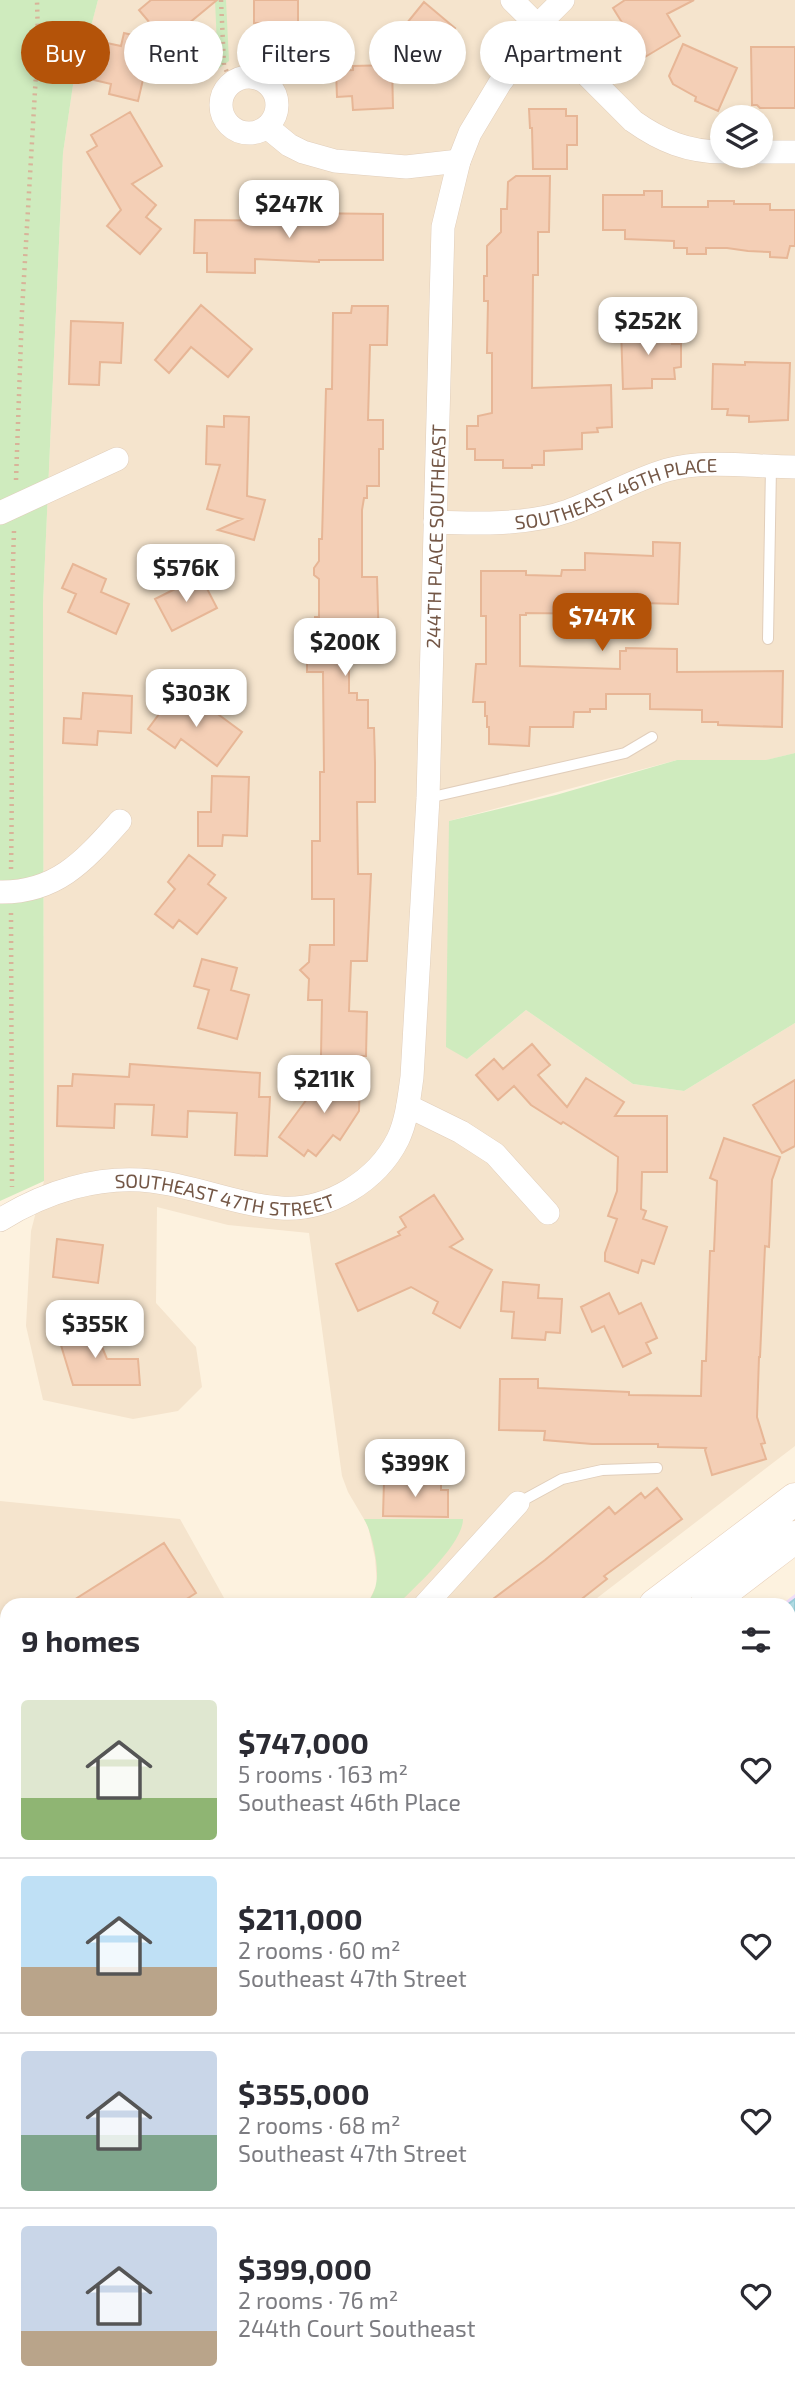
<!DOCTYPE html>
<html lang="en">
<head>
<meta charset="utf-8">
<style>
	:root { --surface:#fff; --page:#f2f2f3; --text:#2b2b33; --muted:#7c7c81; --line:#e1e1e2; --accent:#b45309 }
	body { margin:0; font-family:"Exo 2",sans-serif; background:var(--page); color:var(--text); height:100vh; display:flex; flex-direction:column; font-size:26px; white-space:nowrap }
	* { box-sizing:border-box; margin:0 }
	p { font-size:23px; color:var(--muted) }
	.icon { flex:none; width:38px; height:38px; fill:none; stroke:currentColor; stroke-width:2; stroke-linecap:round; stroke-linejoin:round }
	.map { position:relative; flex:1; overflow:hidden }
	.details { position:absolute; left:0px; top:1598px; width:796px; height:800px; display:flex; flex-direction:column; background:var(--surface); border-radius:21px 21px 0 0; box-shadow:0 4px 10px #0003 }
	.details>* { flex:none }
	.guide { position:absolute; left:21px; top:21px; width:754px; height:63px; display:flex; gap:14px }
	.controls { position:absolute; left:710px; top:105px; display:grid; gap:14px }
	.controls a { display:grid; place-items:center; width:63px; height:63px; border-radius:50%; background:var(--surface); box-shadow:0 4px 10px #0003; font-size:35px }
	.price { position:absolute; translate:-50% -60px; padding:0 16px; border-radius:14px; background:#fff; color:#222; font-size:23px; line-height:46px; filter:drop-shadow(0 2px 4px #0008) }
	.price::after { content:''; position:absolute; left:50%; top:42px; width:21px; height:16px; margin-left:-10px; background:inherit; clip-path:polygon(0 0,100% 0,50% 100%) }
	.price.selected { background:var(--accent); color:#fff }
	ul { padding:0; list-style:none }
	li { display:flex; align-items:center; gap:21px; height:175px; padding:0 21px }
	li+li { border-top:2px solid var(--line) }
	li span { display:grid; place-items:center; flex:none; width:196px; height:140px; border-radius:7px; color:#555 }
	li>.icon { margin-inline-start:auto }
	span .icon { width:84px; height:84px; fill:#fffc; stroke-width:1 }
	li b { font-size:30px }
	h2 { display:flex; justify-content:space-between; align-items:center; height:84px; padding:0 21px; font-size:30px }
	.tag { padding:0 24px; border-radius:32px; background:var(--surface); box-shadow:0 4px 10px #0003; font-size:24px; line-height:63px }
	.tag.selected { background:var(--accent); color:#fff }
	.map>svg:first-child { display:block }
	.residential { fill:#f5e4cd; fill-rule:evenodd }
	.education { fill:#efdcf9 }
	.green { fill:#cfebbe }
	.water { fill:#b4dfe7; stroke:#99ced9; stroke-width:2 }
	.building { fill:#f4cfb6; stroke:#e7b696; stroke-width:2 }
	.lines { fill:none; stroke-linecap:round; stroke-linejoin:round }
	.lane-casing { stroke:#e1cebb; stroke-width:12 }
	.street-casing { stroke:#e1cebb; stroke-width:24 }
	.secondary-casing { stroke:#e7cfb9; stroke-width:33 }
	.path { stroke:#d8b399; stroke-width:4.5; stroke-dasharray:2 5; stroke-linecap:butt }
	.lane { stroke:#fff; stroke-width:10 }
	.street { stroke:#fff; stroke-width:23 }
	.secondary { stroke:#fff; stroke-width:32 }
	.labels { text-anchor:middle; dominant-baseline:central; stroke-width:5; stroke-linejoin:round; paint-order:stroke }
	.street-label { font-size:19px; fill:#745746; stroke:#fff6e6 }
</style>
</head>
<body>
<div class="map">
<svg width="795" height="2396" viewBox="0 0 795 2396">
	<rect width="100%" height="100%" fill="#fdf2df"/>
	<!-- residential -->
	<path class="residential" d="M98 0H795V753L767 760H677L449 821 467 1059 526 1010 633 1084 684 1091 795 1023V1446L588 1605H367L377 1584 375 1558 368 1526 348 1492 342 1476 309 1233 228 1225 157 1207 156 1303 196 1347 202 1387 178 1411 133 1419 43 1400 26 1326 31 1231 44 1181 43 604 63 153 78 50 88 37ZM723 117H761V156H723Z
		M0 1501 180 1519 228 1605H7V1826L0 1831Z"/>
	<!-- education -->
	<path class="education" d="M795 1594V2379L789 2382V1605H781Z
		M7 1826V2057L0 2062V1832Z
		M622 2391H774L763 2396H627Z"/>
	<!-- green -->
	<path class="green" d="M0 0H98L88 38 78 51 63 153 43 604 44 1181 0 1201Z
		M215 0H226L229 61 218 69Z
		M795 753V1023L684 1091 633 1084 526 1010 467 1059 446 1047 449 821 556 795 677 760H766Z
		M364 1519H463C463 1544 415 1587 397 1605H367C370 1599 375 1591 376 1584 380 1569 372 1532 364 1519Z
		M795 1838V1877L789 1887V1843Z
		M789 1987 795 1997V2040L789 2035Z
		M789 2070 795 2071V2313L789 2314Z
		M795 2379V2396H763L774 2391 789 2390V2382Z"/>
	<!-- water -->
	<path class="water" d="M795 1599V1749L789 1750V1605H787Z"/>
	<!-- building -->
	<path class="building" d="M151 0H217L166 42 139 10Z
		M254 0H298V23H254Z
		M625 0H694L667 14 680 36 640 60 627 39 631 37 613 8Z
		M424 2 455 28 423 66 405 51 414 40 408 35 413 29 407 23Z
		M124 33 166 43 148 58 138 101 109 94 111 84 94 80 102 42 121 46Z
		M683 44 737 68 718 111 695 101 696 97 673 84 669 76Z
		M751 47H795V108H760L757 105H752Z
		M392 65 393 108 353 110 352 96 337 97 336 71 353 70V66Z
		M529 109H566V116H577V145H567V169H533L532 128H530Z
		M130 112 162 166 132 184 156 205 146 217 161 229 140 254 107 226 121 210 87 152 97 146 91 135Z
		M516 176H550L549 232H538V275H533L532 388 611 385 612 427 597 428 598 432 582 433V449L544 451V465H532V468H503V460H475V449H467V426H478V416L492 413V353H487L488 301H484V276H487V246L501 232V209H507L508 182Z
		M644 191H662V207H708V201H734V204H770V210H795V246H790L787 258 770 257V252L748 251 727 248H706V254H687V248H674V241L625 239V230H603V195H644Z
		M300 213 383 214V260H319V262L255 259V273L207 272V253H194L195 220 299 221Z
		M201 305 252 349 228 377 191 347 169 373 155 360Z
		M352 306H388L387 345H370L368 420H383V449H379V486H367V498H364L362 510V577H377L379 646H354V651H349V693H357V700H368V728H374L375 763V802H357L358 874H371L367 961H351L349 1011 367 1012 366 1056H360V1074L332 1066 339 1056H321L322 1000H308L309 979 300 970 309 962 310 945H334V899H312V841H320V772H324L323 672H307V622H315V617H319V579L314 575V568L319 561V539H322L326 389H332L333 313H351Z
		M71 321 123 323 121 363 100 362 99 385 69 384Z
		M662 327 665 335H672V344H681V367L674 368 675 379H652V388L623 389 621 328Z
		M745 362 790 363 788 420 749 422V416L727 415 728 409H712L713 364 745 365Z
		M224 416 249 417 247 496 265 500 254 540 218 530 242 519 207 509 220 465 206 464 207 426 224 427Z
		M653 542 680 543 678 604 604 602 603 614 526 613V615H520V666L620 669V651H626V648L677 649V672L783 671 782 727 718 725V722H702V710L650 709V694H606V709H590V712H574L573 727H530L529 746 489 744V727H487V716H485V702H473L476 664H486V616H481V571H526V575L561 576 562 570H585V553L653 556Z
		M73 564 106 579 101 592 129 604 116 634 68 612 76 594 62 588Z
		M195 579H202L217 608 172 631 155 599Z
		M83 693 132 696 131 733 98 731 97 745 63 743 64 718 81 719Z
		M192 695 242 732 217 766 181 739 175 748 148 729 168 702 180 711Z
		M212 776 249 777 247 836 223 835 222 846H198V812H211Z
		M189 855 215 875 208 884 226 898 197 934 179 920 173 928 155 914 175 889 168 882Z
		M202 959 237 968 231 990 249 995 237 1039 198 1028 209 990 194 986Z
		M532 1044 550 1065 538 1075 567 1107 586 1078 624 1102 615 1116H667V1172H642L641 1209 646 1211 643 1219 667 1227 654 1264 642 1260 638 1273 605 1261V1253L617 1219 608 1216 617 1191 618 1157 563 1122 561 1124 531 1105 514 1086 498 1100 476 1075 494 1059 503 1069Z
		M130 1064 260 1073 259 1097H270L267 1156 235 1155 237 1113 188 1111 187 1137 152 1135 154 1105 115 1104 114 1128 57 1126 58 1086H72L73 1074 129 1077Z
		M324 1076 360 1078 359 1111 340 1140 333 1135 316 1156 308 1150 304 1156 279 1137Z
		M795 1080V1146L782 1153 753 1105Z
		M724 1138 780 1157 772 1180 769 1247 765 1246 760 1357H759L757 1417 765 1443 761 1444 766 1459 712 1475 705 1450 706 1448 658 1447V1444H592L544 1440 545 1431 499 1430 500 1379H538V1388L629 1392V1395L701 1396 702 1361H706L710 1251H714L717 1181 710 1178Z
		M434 1195 463 1239 450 1247 492 1270 460 1328 433 1313 438 1302 411 1287 358 1311 336 1264 400 1235 398 1232 406 1227 400 1217Z
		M57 1239 103 1245 98 1283 53 1277Z
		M503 1282 539 1285 538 1298 562 1299 560 1333 546 1332 545 1340 512 1338 514 1312 501 1311Z
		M609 1293 619 1314 641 1303 657 1338 646 1343 651 1353 623 1367 604 1326 592 1332 581 1307Z
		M92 1323 107 1359H138L140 1385H73L57 1332Z
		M384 1481 441 1482V1490H448V1517L383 1516Z
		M657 1488 682 1519 604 1576 607 1579 574 1605H485L545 1560 609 1507 615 1514 641 1493 645 1498Z
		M164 1543 196 1593 177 1605H66Z"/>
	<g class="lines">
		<defs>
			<path id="lane" d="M768 639 771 467
				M428 798 625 753 652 737
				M518 1503 562 1479 602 1470 657 1468
				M789 1788 795 1787
				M0 1973 7 1969
				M0 1985 7 1994
				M0 2159 7 2172
				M86 2390 88 2396
				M434 2390 437 2396
				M502 2390V2396"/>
			<g id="street">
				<path d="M512 0 633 121C661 141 688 152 723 152"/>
				<circle cx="249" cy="105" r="28"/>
				<path d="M267 127 289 145 303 152 335 161 406 167 459 161"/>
				<path d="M761 152H795"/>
				<path d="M0 513 117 459"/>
				<path id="s1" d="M435 522C476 524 529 525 568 511 601 499 633 480 667 470 707 459 754 467 795 467"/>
				<path d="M0 892C57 893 85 860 120 821"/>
				<path d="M408 1106 461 1132 495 1154 548 1213"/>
				<path id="s2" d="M0 1220C45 1192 98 1175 151 1181 195 1186 237 1205 281 1208 328 1211 377 1181 398 1139 407 1120 409 1098 412 1077L428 798 443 227 459 161 470 133 500 83 528 46 538 25 563 0"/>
				<path d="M425 1605 518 1503"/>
				<path d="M0 1779 7 1778"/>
			</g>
			<path id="secondary" d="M655 1605 795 1499
				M706 1605 795 1537
				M0 2098 7 2093
				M0 2135 7 2130"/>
		</defs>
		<!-- lane casing -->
		<use href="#lane" class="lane-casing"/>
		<!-- street casing -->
		<use href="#street" class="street-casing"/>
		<!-- secondary casing -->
		<use href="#secondary" class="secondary-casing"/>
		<!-- path -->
		<path class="path" d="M221 0 224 65 232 84
			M16 480 22 311 38 40 37 0
			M11 869C13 756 10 644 14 531
			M11 913 12 1187
			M0 2323 7 2317"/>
		<!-- lane -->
		<use href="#lane" class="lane"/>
		<!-- street -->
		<use href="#street" class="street"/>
		<!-- secondary -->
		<use href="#secondary" class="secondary"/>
	</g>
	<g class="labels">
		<!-- street labels -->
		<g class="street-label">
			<text stroke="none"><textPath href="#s1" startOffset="186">SOUTHEAST 46TH PLACE</textPath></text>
			<text stroke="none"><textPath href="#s2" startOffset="1040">244TH PLACE SOUTHEAST</textPath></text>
			<text stroke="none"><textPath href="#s2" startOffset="234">SOUTHEAST 47TH STREET</textPath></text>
		</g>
	</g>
</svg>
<div class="controls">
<a><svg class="icon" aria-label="layers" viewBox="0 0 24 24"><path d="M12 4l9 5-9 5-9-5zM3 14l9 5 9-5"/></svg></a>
</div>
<b class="price" style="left:289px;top:240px">$247K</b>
<b class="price" style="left:648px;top:357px">$252K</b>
<b class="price" style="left:186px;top:604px">$576K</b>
<b class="price selected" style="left:602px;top:653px">$747K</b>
<b class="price" style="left:345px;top:678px">$200K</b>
<b class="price" style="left:196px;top:729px">$303K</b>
<b class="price" style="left:324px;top:1115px">$211K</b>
<b class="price" style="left:95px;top:1360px">$355K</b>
<b class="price" style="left:415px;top:1499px">$399K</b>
<div class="guide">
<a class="tag selected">Buy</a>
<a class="tag">Rent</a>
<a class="tag">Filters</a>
<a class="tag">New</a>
<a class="tag">Apartment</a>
</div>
<section class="details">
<h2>9 homes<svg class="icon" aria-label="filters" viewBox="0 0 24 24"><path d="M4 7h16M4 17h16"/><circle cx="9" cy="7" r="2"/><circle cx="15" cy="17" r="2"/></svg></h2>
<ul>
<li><span style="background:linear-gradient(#dfe7d0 70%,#8fb573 0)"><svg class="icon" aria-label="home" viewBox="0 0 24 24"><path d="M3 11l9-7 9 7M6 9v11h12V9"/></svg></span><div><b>$747,000</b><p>5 rooms · 163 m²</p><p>Southeast 46th Place</p></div><svg class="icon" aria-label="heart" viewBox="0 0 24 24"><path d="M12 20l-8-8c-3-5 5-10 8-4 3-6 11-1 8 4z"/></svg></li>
<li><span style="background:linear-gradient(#bfe0f5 65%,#b9a48a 0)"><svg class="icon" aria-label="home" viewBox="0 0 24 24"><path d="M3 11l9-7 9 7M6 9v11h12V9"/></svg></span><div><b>$211,000</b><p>2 rooms · 60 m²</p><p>Southeast 47th Street</p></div><svg class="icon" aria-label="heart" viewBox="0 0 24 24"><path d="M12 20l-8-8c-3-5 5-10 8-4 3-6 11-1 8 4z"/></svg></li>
<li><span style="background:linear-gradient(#c9d6e8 60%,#7fa58c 0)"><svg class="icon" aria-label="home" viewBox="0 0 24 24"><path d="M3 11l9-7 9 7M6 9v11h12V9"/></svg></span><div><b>$355,000</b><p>2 rooms · 68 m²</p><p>Southeast 47th Street</p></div><svg class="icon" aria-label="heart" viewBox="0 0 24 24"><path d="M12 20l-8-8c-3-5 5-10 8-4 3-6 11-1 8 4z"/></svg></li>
<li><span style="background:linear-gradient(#c9d6e8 75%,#b9a48a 0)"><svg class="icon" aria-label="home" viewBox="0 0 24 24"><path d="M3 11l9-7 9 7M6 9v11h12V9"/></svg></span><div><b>$399,000</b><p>2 rooms · 76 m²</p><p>244th Court Southeast</p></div><svg class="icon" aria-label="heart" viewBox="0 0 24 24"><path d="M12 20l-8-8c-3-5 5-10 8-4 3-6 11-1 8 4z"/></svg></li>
</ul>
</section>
</div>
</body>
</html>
